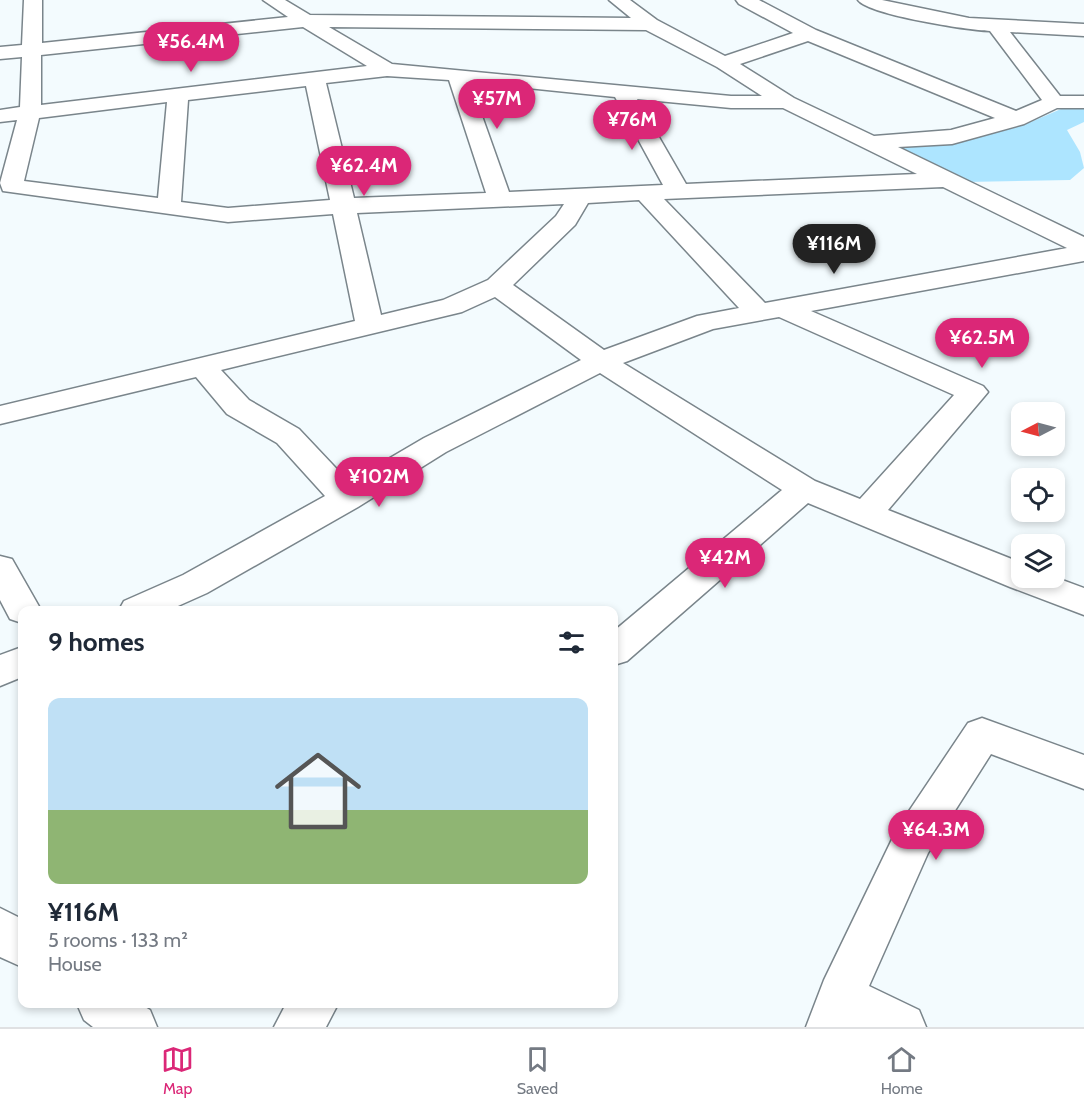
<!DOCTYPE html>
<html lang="en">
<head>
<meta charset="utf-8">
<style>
	:root { --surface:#fff; --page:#f6f6f7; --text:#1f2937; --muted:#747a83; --line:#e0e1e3; --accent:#db2777 }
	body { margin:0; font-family:Cabin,sans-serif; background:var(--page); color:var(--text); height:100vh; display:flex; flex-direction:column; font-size:22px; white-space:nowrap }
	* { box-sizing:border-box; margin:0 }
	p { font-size:20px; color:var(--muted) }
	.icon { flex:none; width:33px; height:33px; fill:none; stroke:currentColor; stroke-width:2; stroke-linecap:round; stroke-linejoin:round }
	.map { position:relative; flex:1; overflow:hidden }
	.drawer { position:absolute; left:18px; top:606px; width:600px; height:402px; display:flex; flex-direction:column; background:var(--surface); border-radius:12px; box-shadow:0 3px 9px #0003 }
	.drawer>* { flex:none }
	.needle { width:39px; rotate:264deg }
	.fabs { position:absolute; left:1011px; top:402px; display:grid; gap:12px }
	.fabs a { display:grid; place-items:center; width:54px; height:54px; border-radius:12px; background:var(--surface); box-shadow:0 3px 9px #0003; font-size:30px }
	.price { position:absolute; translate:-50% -51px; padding:0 14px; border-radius:21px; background:var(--accent); color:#fff; font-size:20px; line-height:39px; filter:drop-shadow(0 2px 3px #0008) }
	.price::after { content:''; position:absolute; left:50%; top:36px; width:18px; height:14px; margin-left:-9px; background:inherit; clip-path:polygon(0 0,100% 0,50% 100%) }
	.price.current { background:#222; color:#fff }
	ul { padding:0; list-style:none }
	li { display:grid; align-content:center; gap:12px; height:318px; padding:0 30px }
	li span { display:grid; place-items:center; height:186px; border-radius:12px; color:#555 }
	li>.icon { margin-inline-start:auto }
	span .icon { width:108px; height:108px; fill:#fffc; stroke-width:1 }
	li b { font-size:26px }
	h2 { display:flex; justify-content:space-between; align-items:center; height:72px; padding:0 30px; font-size:26px }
	.tabs { display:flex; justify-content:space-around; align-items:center; height:84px; border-top:2px solid var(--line); background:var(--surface); font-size:16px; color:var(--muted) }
	.tabs a { display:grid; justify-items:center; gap:3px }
	.tabs .current { color:var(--accent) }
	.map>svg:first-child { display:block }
	.green { fill:#ade5ff }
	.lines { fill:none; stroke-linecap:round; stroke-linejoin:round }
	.minor-casing { stroke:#7a858b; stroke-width:3 }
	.minor { fill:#fff; fill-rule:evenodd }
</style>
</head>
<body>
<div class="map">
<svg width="1084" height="1027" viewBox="0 0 1084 1027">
	<rect width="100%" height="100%" fill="#f3fbfe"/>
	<!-- green -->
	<path class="green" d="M1061 109H1084V122L1067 130 1080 152 1084 168 1070 180 966 182 893 148 955 144 1024 125Z"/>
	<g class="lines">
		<defs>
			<path id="minor" d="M24 0H42V43L288 17 263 0H285L310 15 631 18 609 0H630L657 20 725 56 793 33 739 4 736 0H759L816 30 1016 111 1042 100 990 31C968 30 869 15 858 0H882L969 18 1084 24V36L1010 32 1060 96H1084V108H1057L1024 124 952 144 898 147 1084 237V261L811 311 983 386 988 392 983 398 888 510 1022 563V578L1054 577 1084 588V615L1010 587 808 503 627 661 614 665V631L782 490 600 373 446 452 358 507 207 593 169 610H119L124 601 183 575 325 496 277 443 227 414 196 377 0 424V406L355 321 333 214 228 222 3 191 0 183 17 120 0 122V110L20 107 22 57 0 59V47L22 45ZM303 27 367 66 41 105V55ZM329 27 646 30 717 67 762 96H731L392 64ZM808 41 995 118 951 130 874 136 794 98 740 64ZM387 76 449 80 486 193 354 198 326 83ZM470 82 615 97 663 185 509 192ZM306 86 330 200 228 208 181 202 188 100ZM637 99 731 108H783L917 174 686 184ZM167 102 158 198 24 181 39 118ZM943 187 1067 248 765 303 664 199ZM639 200 739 308 697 316 604 350 513 285 575 225 588 203ZM564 204 556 216 488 280 443 300 381 315 357 213ZM495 297 581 360 424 438 349 482 299 429 249 400 221 370 462 312ZM779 317 954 395 860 499 815 481 623 363 713 329Z
				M0 556 12 559 41 610H22V623L10 619 0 600Z
				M22 647V677L0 686V655Z
				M982 718 1084 755V789L991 754 928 853 869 986 919 1010 926 1027H806L824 980 897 829 968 723Z
				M0 908 22 919V967L0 957Z
				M77 1004H140L150 1010 157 1027H93L84 1020Z
				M286 1004H338L326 1027H274Z"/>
		</defs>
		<!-- minor casing -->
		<use href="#minor" class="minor-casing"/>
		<!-- minor -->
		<use href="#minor" class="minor"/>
	</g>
</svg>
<div class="fabs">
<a><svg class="needle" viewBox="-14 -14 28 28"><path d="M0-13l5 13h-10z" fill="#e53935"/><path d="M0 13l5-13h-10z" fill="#747a83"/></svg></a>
<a><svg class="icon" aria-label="locate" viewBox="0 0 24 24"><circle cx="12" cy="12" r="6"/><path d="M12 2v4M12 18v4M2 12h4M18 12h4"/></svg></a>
<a><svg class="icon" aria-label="layers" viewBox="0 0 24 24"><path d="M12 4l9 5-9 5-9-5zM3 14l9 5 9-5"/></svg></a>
</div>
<b class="price" style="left:191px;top:73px">¥56.4M</b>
<b class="price" style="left:497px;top:130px">¥57M</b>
<b class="price" style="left:632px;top:151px">¥76M</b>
<b class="price" style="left:364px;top:197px">¥62.4M</b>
<b class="price current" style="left:834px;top:275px">¥116M</b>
<b class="price" style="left:982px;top:369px">¥62.5M</b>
<b class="price" style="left:379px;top:508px">¥102M</b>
<b class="price" style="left:725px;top:589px">¥42M</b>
<b class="price" style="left:936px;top:861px">¥64.3M</b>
<section class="drawer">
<h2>9 homes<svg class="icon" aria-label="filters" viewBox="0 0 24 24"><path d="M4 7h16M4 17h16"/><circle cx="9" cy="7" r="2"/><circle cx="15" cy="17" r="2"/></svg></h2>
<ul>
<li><span style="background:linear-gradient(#bfe0f5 60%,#8fb573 0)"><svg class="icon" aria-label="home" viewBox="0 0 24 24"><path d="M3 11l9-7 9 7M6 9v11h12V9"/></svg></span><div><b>¥116M</b><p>5 rooms · 133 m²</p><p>House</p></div></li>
</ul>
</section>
</div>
<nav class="tabs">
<a class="current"><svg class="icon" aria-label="map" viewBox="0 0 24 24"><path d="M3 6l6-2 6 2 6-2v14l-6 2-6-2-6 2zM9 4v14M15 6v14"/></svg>Map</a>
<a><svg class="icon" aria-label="saved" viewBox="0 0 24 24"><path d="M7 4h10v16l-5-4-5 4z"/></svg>Saved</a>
<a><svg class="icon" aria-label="home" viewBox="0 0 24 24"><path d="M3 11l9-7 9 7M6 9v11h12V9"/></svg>Home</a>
</nav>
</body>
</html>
